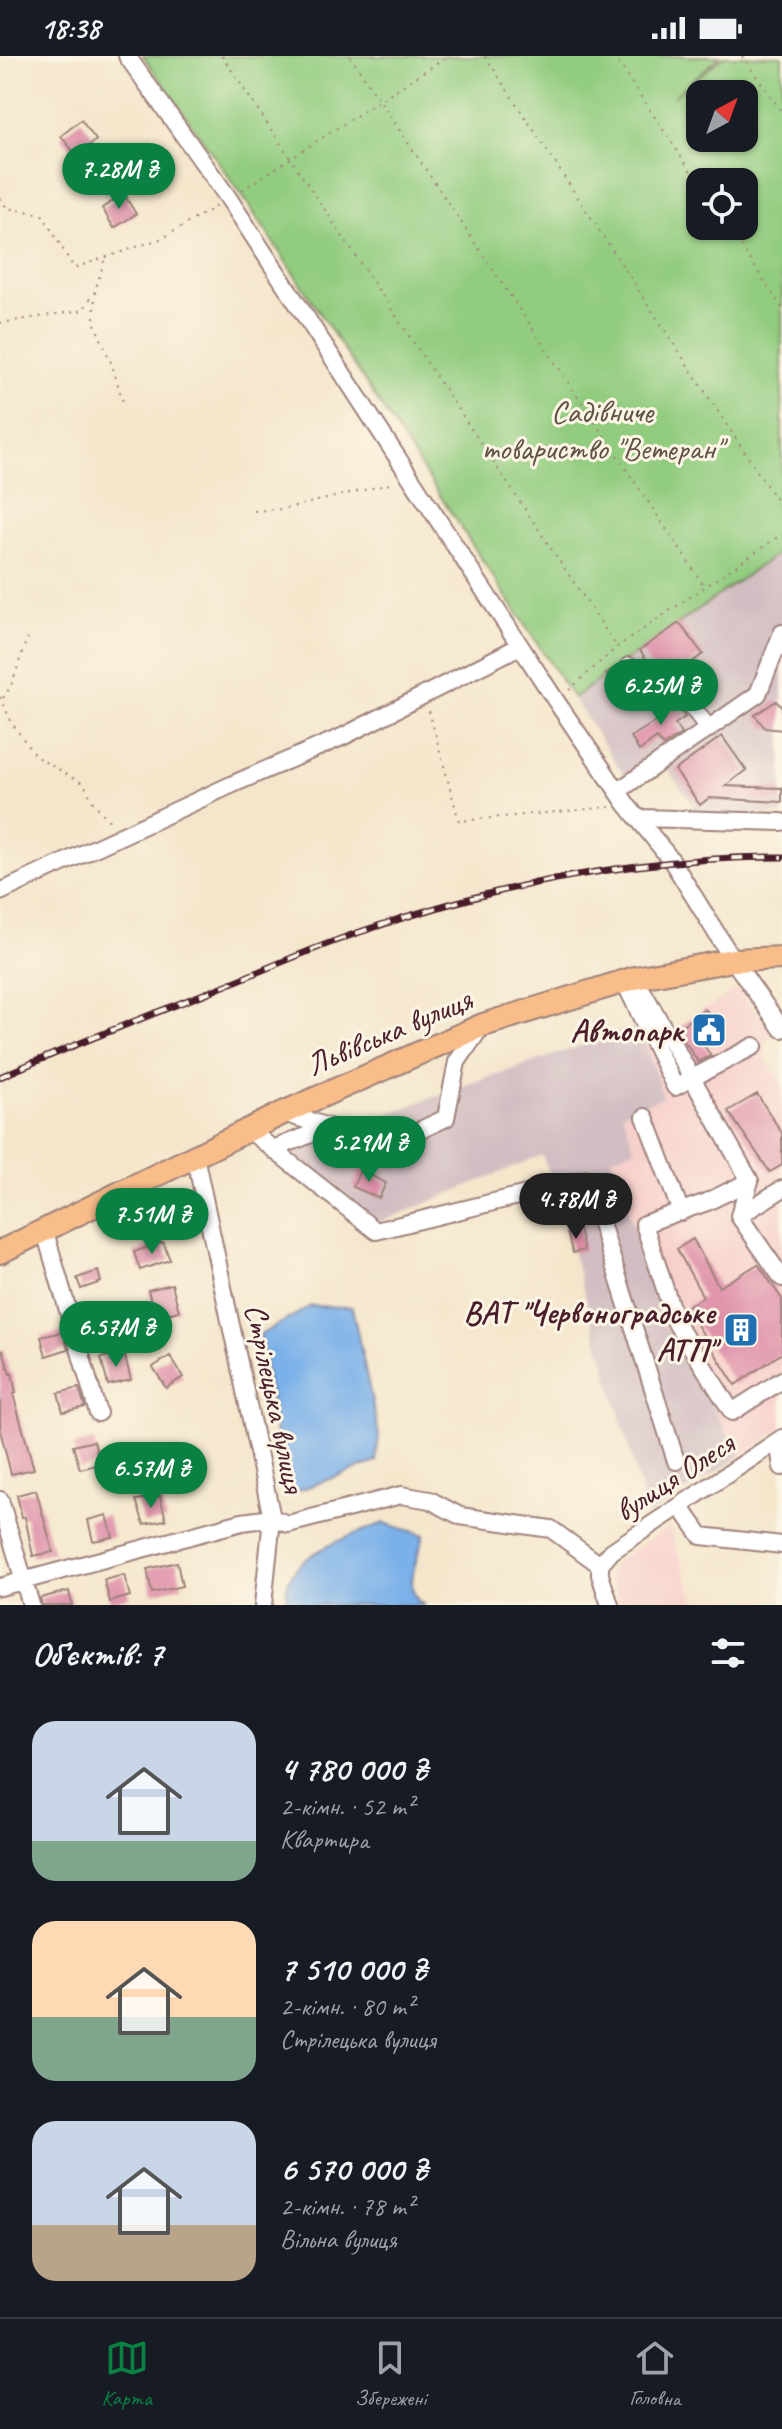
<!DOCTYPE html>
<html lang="uk">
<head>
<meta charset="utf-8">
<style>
	:root { --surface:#171b24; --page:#20242c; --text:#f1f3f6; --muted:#9ea1a6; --line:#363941; --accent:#0b8043 }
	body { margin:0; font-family:Caveat,sans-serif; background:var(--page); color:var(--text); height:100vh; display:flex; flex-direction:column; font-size:30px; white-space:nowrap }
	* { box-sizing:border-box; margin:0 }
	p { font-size:26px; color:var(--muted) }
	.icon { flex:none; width:44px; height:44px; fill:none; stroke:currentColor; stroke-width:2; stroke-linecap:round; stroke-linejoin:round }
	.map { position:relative; height:1549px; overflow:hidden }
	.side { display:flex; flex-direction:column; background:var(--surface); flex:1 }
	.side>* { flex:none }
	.needle { width:52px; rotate:41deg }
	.fabs { position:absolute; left:686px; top:24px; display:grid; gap:16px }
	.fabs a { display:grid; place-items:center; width:72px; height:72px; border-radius:16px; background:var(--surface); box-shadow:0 2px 6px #0004; font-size:40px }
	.price { position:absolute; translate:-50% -68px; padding:0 18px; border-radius:28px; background:var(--accent); color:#fff; font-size:26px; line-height:52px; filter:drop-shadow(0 2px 4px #0008) }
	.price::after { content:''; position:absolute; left:50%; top:48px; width:24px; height:18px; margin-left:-12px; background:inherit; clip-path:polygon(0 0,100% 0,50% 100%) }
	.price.current { background:#222; color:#fff }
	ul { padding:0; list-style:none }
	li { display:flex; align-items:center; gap:24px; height:200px; padding:0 32px }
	li span { display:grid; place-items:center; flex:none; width:224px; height:160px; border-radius:24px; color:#555 }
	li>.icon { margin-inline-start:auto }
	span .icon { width:96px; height:96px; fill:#fffc; stroke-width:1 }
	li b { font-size:34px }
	h2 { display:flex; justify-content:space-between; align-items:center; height:96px; padding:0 32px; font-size:34px }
	.status { display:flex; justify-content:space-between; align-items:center; height:56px; padding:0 40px; background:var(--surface); direction:ltr }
	.status svg { height:22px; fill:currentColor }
	.dock { display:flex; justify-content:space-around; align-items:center; height:112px; border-top:2px solid var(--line); background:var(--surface); font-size:22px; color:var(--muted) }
	.dock a { display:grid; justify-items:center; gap:4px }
	.dock .current { color:var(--accent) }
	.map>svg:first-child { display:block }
	.built { fill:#f7d0cb }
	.industrial { fill:#d2bec2 }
	.green { fill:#92cc7f; stroke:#6e7655; stroke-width:2; fill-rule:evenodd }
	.water { fill:#7ab1e9; stroke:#62688a; stroke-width:2 }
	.building { fill:#de8ea7 }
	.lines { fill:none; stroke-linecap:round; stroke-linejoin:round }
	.minor-casing { stroke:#9f827b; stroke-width:20 }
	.major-casing { stroke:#9f827b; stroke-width:26 }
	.path { stroke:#9f827b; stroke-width:2; stroke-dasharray:2 6; stroke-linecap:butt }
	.minor { stroke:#fff; stroke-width:16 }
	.major { stroke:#f8bd89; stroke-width:22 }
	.rail-casing { stroke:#4a1f2b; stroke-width:7 }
	.rail { stroke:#fcf5e5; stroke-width:4; stroke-dasharray:12; stroke-linecap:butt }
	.labels { text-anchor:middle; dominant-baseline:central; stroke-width:6; stroke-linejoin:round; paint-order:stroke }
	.park-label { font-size:32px; fill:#605344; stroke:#fcf5e5 }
	.poi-label { font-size:32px; font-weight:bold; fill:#4a1f2b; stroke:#fcf5e5; text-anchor:end }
	.street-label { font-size:32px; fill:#4a1f2b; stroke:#fcf5e5 }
</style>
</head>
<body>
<div class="status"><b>18:38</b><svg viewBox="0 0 49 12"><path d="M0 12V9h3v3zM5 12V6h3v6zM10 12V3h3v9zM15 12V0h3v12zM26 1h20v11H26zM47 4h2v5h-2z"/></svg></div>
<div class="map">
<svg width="782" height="1549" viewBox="0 0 782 1549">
	<rect width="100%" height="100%" fill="#fcf5e5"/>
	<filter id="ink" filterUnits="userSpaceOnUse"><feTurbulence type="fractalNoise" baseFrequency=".0125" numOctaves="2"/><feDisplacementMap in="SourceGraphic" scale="16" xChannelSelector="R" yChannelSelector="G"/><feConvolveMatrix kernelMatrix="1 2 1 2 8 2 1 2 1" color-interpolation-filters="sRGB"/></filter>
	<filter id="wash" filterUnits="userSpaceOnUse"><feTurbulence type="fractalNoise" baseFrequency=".006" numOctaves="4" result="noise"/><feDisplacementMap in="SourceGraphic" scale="32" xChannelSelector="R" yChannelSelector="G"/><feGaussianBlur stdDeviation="1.8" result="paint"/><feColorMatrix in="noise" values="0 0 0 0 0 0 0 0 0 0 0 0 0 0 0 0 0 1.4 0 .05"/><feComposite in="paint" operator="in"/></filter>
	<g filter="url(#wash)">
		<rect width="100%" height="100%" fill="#f4e6cb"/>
		<!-- built -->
		<path class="built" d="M737 932 771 974 764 999 782 1027V1373L741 1400 663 1266 611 1101 635 1093 622 1057 646 987 660 985Z
			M669 1471 697 1549H620L610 1521 615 1506Z"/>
		<!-- industrial -->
		<path class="industrial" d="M782 494V759L698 755 656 698 624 719 573 642Z
			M639 970 663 1041 622 1057 635 1093 611 1102 663 1266 741 1400 648 1459 551 1121 542 1099 381 1166 289 1095 460 1031Z"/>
		<!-- green -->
		<path class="green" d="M143 0H720L673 41 724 0H782V494L573 642 246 145ZM700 38H744V82H700ZM700 126H744V170H700Z"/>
		<!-- water -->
		<path class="water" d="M311 1250 352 1251 379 1379 376 1406 289 1438 283 1422 260 1279Z
			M384 1467 424 1479C419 1499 400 1536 424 1549H287C287 1543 286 1536 287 1530 295 1496 355 1478 384 1467Z"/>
		<g id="blocks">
			<!-- building -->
			<path class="building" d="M81 64 96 84 77 100 61 80Z
				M124 138 136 158 114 172 102 152Z
				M679 567 703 598 668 624 659 622 640 594Z
				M616 611 637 641 627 649 606 618Z
				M776 645 782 651V674L765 672 755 659Z
				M668 646 676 648 685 661 675 668 681 678 663 690 657 682 639 695 631 681 661 662 656 655Z
				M722 680 746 714 725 730 782 732V746L709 742 700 749 675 714Z
				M705 953 723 975 703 988 711 1000 698 1006 677 973Z
				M757 1038 782 1077V1109L770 1116 728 1055Z
				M360 1114 386 1127 379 1142 353 1131Z
				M579 1173 584 1194 573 1197 567 1177Z
				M693 1183 719 1231 758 1208 782 1243V1297L735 1329 686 1251 703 1241 677 1193Z
				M163 1186 170 1204 140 1214 134 1196Z
				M98 1215 101 1226 81 1233 77 1222Z
				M172 1228 179 1255 155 1261 148 1234Z
				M110 1255 117 1277 94 1285 87 1262Z
				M63 1276 68 1293 46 1300 41 1281Z
				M3 1294 10 1318 12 1317 16 1337 13 1338 34 1413 11 1418 0 1374V1295Z
				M124 1296 131 1324 108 1329 101 1302Z
				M170 1300 183 1321 166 1332 153 1311Z
				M79 1332 85 1351 63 1356 58 1337Z
				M94 1385 100 1408 80 1413 73 1390Z
				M36 1434 53 1496 33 1500 25 1461H22L17 1439Z
				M160 1440 166 1464 144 1468 136 1444Z
				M107 1459 113 1481 93 1485 88 1464Z
				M177 1506 182 1530 152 1537 147 1513Z
				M124 1519 130 1540 110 1546 104 1524Z
				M69 1535 72 1549H42L40 1542Z"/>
		</g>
	</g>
	<g filter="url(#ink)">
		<use href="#blocks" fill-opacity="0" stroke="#9f827b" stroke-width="2"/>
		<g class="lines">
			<defs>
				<path id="minor" d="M127 0 229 143 556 645 627 749 672 805 733 904 782 973
					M629 610 643 630 682 638 709 673
					M618 735 758 638 782 577
					M640 762 782 766
					M0 836 233 728 344 680 520 590
					M635 922 692 1022 754 990
					M624 925 675 1031 692 1022 750 1125 739 1160 782 1222
					M283 1057 329 1071 375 1095 446 1062 457 1006 481 971
					M645 1061 681 1156
					M249 1074 376 1175 587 1123 676 1405
					M273 1093 329 1071
					M195 1100 272 1462 263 1549
					M750 1125 707 1146 644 1168 676 1267 732 1356 782 1324
					M739 1160 782 1133
					M45 1176 98 1357
					M778 1385 782 1411
					M0 1444 31 1549
					M680 1450 701 1480 782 1489
					M600 1509 612 1495 782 1382
					M600 1509V1519L610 1549
					M0 1531 242 1466 272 1462 288 1468 401 1439 430 1444 460 1460 551 1473 600 1509"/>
				<path id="major" d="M0 1196 283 1057 483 969 635 922 733 904 782 902"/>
			</defs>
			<!-- minor casing -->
			<use href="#minor" class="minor-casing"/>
			<!-- major casing -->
			<use href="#major" class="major-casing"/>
			<!-- path -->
			<path class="path" d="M222 0 617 591
				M350 0 705 531
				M485 0 782 453
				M614 0 700 129
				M742 0 782 56
				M242 134 448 0
				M0 142 7 152 42 158 74 212 163 182 216 150
				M728 170 782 252
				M95 236 94 266 112 309 123 346
				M0 267 83 254 95 235 105 202
				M254 455 283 453 394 427
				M569 634 617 591 782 478
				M0 641 12 667 35 700 84 728 93 746 111 767
				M3 642C17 625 18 601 28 582
				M429 655 459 765 610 751"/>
			<!-- minor -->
			<use href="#minor" class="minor"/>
			<!-- major -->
			<use href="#major" class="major"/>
			<defs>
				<path id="rail" d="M0 1021C70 990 142 962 214 934 264 914 314 891 366 874 500 828 640 801 782 801"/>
			</defs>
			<!-- rail casing -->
			<use href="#rail" class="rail-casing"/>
			<!-- rail -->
			<use href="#rail" class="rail"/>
		</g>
	</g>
	<!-- icons -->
	<defs>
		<symbol id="civic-square" viewBox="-11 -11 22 22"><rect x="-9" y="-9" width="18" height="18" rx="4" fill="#1f6fb2" stroke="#fcf5e5"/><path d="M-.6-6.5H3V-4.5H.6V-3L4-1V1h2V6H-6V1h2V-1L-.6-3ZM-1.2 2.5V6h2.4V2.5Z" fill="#fff"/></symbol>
		<symbol id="building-square" viewBox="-11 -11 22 22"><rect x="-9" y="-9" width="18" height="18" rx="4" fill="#1f6fb2" stroke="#fcf5e5"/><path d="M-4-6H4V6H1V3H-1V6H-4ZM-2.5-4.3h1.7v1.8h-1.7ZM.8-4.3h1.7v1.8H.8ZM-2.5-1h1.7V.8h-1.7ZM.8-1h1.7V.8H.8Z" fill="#fff"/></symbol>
	</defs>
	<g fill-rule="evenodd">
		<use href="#civic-square" x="689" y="954" width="40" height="40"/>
		<use href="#building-square" x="721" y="1254" width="40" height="40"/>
	</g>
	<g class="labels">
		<!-- park labels -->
		<g class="park-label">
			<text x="602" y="355">Садівниче<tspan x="602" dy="37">товариство "Ветеран"</tspan></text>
		</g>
		<!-- poi labels -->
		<g class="poi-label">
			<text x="683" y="974">Автопарк</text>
			<text x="715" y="1256">ВАТ "Червоноградське<tspan x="715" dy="37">АТП"</tspan></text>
		</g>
		<!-- street labels -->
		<g class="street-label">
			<text transform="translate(389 976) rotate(-23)">Львівська вулиця</text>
			<text transform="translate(275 1342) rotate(78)">Стрілецька вулиця</text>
			<text transform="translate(674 1421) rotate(-33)">вулиця Олеся</text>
		</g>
	</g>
</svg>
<div class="fabs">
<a><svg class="needle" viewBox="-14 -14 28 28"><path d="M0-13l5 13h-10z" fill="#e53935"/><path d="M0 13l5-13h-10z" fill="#9ea1a6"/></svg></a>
<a><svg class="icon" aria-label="locate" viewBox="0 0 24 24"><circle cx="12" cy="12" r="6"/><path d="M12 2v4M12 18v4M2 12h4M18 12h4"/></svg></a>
</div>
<b class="price" style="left:119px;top:155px">7.28M ₴</b>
<b class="price" style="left:661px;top:671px">6.25M ₴</b>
<b class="price" style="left:369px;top:1128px">5.29M ₴</b>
<b class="price current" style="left:576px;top:1185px">4.78M ₴</b>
<b class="price" style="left:152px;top:1200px">7.51M ₴</b>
<b class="price" style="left:116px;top:1313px">6.57M ₴</b>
<b class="price" style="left:151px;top:1454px">6.57M ₴</b>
</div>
<section class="side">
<h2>Об’єктів: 7<svg class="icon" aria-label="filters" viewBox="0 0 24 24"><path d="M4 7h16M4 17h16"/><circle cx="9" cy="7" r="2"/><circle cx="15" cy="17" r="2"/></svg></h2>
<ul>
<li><span style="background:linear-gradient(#c9d6e8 75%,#7fa58c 0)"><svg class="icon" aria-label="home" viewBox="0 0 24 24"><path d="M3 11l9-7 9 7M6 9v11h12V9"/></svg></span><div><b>4 780 000 ₴</b><p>2-кімн. · 52 m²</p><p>Квартира</p></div></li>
<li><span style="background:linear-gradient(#ffd9b3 60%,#7fa58c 0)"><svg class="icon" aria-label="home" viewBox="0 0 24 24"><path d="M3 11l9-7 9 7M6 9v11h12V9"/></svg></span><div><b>7 510 000 ₴</b><p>2-кімн. · 80 m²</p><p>Стрілецька вулиця</p></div></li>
<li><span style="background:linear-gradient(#c9d6e8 65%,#b9a48a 0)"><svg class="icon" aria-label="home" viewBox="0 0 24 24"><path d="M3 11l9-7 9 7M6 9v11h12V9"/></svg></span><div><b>6 570 000 ₴</b><p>2-кімн. · 78 m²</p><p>Вільна вулиця</p></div></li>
</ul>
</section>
<nav class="dock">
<a class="current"><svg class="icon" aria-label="map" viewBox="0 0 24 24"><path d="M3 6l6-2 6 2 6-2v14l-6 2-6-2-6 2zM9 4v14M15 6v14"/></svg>Карта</a>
<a><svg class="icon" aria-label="saved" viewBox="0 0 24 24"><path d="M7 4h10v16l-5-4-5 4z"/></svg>Збережені</a>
<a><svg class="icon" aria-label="home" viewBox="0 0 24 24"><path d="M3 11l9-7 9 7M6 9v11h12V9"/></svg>Головна</a>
</nav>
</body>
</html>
